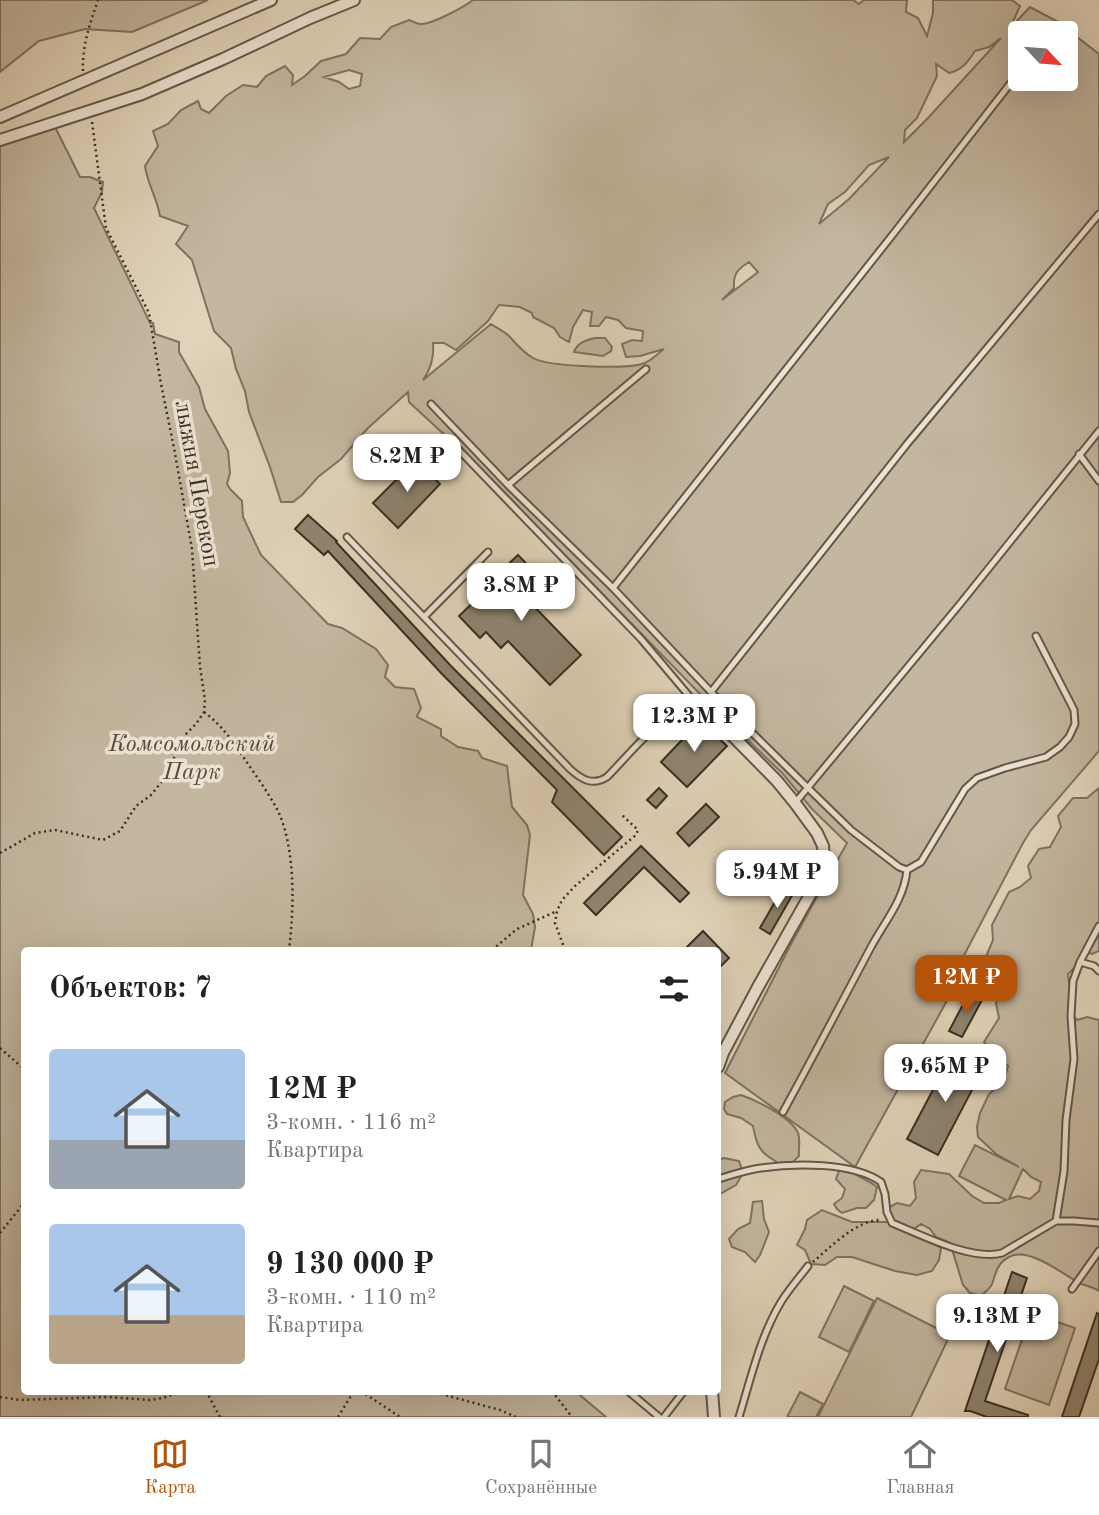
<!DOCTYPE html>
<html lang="ru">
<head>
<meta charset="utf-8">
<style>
	:root { --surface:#fff; --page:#f6f6f6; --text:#222; --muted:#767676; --line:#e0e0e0; --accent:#b45309 }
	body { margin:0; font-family:"Old Standard TT",serif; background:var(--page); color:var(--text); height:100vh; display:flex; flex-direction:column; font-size:26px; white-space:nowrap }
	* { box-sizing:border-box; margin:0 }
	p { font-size:23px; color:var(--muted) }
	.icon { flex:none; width:38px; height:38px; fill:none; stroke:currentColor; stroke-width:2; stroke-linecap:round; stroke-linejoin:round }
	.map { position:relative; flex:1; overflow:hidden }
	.drawer { position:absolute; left:21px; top:947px; width:700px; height:448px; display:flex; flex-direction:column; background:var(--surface); border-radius:7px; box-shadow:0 7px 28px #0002 }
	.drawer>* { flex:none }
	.needle { width:46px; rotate:116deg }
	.controls { position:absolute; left:1008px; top:21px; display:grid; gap:14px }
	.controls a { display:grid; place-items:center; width:70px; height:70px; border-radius:7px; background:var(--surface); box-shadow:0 7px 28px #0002; font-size:35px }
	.price { position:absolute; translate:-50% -60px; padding:0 16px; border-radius:14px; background:#fff; color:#222; font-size:23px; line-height:46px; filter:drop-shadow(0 2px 4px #0008) }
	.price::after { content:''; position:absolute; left:50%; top:42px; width:21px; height:16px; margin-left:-10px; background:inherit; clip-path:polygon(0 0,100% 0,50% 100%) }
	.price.on { background:var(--accent); color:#fff }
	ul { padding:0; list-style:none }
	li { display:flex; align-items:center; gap:21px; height:175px; padding:0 28px }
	li span { display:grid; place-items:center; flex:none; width:196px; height:140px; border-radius:7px; color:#555 }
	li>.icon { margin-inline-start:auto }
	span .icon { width:84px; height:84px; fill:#fffc; stroke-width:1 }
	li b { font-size:30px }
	h2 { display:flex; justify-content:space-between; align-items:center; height:84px; padding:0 28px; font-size:30px }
	.menu { display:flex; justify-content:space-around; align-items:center; height:98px; border-top:2px solid var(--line); background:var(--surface); font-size:19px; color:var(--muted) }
	.menu a { display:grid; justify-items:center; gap:4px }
	.menu .on { color:var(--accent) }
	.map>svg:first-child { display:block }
	.green { fill:#c4b7a0; stroke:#7e7362; stroke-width:2; fill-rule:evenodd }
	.building { fill:#908471; stroke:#392f23; stroke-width:2 }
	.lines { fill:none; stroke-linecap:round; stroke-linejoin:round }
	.lane-casing { stroke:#635848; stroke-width:9 }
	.street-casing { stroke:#635848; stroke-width:14 }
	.path { stroke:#392f23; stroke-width:2.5; stroke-dasharray:2 3.5; stroke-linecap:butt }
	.lane { stroke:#ece2d2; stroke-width:5 }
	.street { stroke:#ece2d2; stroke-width:10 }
	.labels { text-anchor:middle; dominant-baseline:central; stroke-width:7; stroke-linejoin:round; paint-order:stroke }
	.street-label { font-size:24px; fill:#392f23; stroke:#ece2d2 }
	.park-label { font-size:24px; font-style:italic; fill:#554a3c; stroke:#ece2d2 }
</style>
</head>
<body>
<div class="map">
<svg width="1099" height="1417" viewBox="0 0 1099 1417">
	<rect width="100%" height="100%" fill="#e1d3b9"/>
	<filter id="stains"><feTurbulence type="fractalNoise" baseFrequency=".00286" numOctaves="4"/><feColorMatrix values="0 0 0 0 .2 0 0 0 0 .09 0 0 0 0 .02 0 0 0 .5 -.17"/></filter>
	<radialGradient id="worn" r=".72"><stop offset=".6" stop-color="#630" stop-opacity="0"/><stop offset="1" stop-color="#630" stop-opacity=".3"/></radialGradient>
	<!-- green -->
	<path class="green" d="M0 0H208L132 32 85 29 39 41 0 72Z
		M473 0H853L859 4 864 0H907L906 12 918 18 927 36 933 13V0H1012L1020 6 1010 28 1030 7 1068 27 1077 37 1099 54V751L1031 830 1023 843 961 961 965 968 855 1167 725 1073 791 944 847 843 812 809 783 774 702 696 475 463 409 402 408 392 368 428 341 459 318 477 302 495 293 502H281L270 467 249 412 245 391 236 369 231 348 214 331 192 260 176 244 188 226 160 216C157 198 147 183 145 166L158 146 153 131 168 124 181 110 198 101 201 109 209 113 226 96 243 85 257 87 266 76 285 66 293 75 292 85 305 76 321 61 346 54 360 38 380 39 391 27 409 20C413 21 416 24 420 24 431 25 464 7 473 0ZM1020 33H1066V79H1020ZM1001 38 928 118 904 142 905 130 917 118 937 76 936 64 949 73C962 70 968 62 975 51L989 47ZM349 70 362 74 360 86 349 89 339 82 324 77ZM889 157 849 199 819 224 828 204 845 192 869 165ZM749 262 758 272 722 300 734 288C733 273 738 269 749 262ZM499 305 520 307 532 313 533 317 554 328 560 337 569 342 573 327 583 310 592 312 590 326H599L606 317 618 320 626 328 643 331 642 341 632 340 622 344 626 357 640 356 664 349C657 354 650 362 642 364 625 369 548 367 533 358 524 353 516 344 509 336 504 331 497 328 491 324L423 380C431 368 434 358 433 343H444L456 350 488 321Z
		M53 123 80 177H90L103 182 102 192 94 208 150 323H153L155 334 179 342V352L199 387 205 409 228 451 230 473 227 484 230 489 242 501 243 517 261 555 328 624 342 628 376 649 388 665 385 677 395 687 414 689 421 708 417 716V717L441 729V736L458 747 478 751 482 758 507 766 512 807 527 825 530 835 523 895 533 914 535 927 531 950H24V1391H575L606 1417H0V140Z
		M595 338H605L612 347 611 351 603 356 574 352C577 343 586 340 595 338Z
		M1099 788V951L1092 954 1084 951 1076 966 1068 974 1071 1000 1069 1011 1077 1020 1087 1017 1099 1020V1291C1093 1287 1086 1286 1079 1283 1063 1274 1028 1246 1009 1257 997 1263 996 1273 992 1284 990 1289 985 1292 981 1296L970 1293 963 1285 952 1249 946 1241 936 1237 930 1229 921 1224 911 1231 941 1248 939 1260 932 1271 917 1275 895 1271 852 1257H837L825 1265 811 1264 805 1250 797 1245 805 1229 807 1220 822 1210 852 1222H889L886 1209 897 1203 910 1206 916 1198 914 1182 921 1170 949 1174 972 1196 984 1203H999L1006 1200 959 1176 975 1145 1019 1167 996 1154 978 1137 977 1127 980 1113 989 1094 1003 1082 1008 1066 993 1055 984 1042 999 1018 996 1003 1000 986 985 973V959L993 940 992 925 1009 892 1020 887 1031 878 1028 866 1039 849 1050 847 1061 827 1058 816 1073 798H1087ZM1023 1169 1031 1177 1041 1182 1039 1191 1030 1199 1018 1196 1009 1199Z
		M741 1095C756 1100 791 1117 798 1133 801 1140 798 1149 799 1156L790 1165 784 1169C778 1161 772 1160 765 1154 757 1147 755 1136 753 1126L741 1118 727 1114 724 1109 725 1102 733 1097Z
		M724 1158 739 1161 743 1173 736 1185 718 1195V1160Z
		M847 1169C857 1177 867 1179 877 1187L874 1200 866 1208H857L842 1213 837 1209 834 1204 842 1198 845 1189 836 1179 839 1171Z
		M762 1201 764 1219 769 1232 760 1255 755 1262 745 1252 732 1247 729 1239 738 1229 750 1223 753 1202Z
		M844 1286 874 1301 849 1352 819 1337Z
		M877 1298 950 1335 911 1417H818Z
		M1031 1313 1075 1328 1049 1405 1005 1389Z
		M800 1392 823 1404 816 1417H787Z"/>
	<!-- building -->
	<path class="building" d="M416 460 440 484 398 528 373 503Z
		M308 515 337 541 336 542 451 666 622 837 604 855 552 802 557 790 442 674 328 551 324 555 295 529Z
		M518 555 541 579 524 596 581 655 550 685 508 641 501 648 486 632 480 638 459 616 483 593 486 597 506 579 499 573Z
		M700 721 727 746 687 787 661 762Z
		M659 788 667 796 656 808 647 800Z
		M706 804 719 817 689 846 677 833Z
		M641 846 689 893 680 902 644 867 596 915 584 903Z
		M784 886 794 892 770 934 760 928Z
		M703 931 729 958 718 969V950H684Z
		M969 993 982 1000 962 1037 949 1031Z
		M953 1052 983 1069 938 1155 907 1139Z
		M1012 1272 1027 1278 985 1401 1028 1415V1417H987L970 1411H965Z
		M1097 1313 1099 1314V1359L1079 1417H1062Z"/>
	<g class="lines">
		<defs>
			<path id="lane" d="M1050 33 1053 30
				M431 404 508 485 613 588 711 692 808 788 851 830 899 867 907 870 921 862 965 789 977 778 1005 768 1046 757 1060 747 1069 737 1075 724 1074 710 1036 636
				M457 448 641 639 706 716
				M1079 454 1099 481
				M508 485 646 369
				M347 537 570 769C582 780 593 786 607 777 623 761 654 723 673 716 684 712 696 713 706 716
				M613 588 894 233 1020 71
				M424 617 488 552
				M711 692 907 444 1099 214
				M795 803 960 604 1099 431
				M1099 926 1080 962 1073 981 1071 1016 1074 1059 1066 1120 1064 1171 1056 1221H1074L1099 1223
				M1080 962 1094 966 1099 971
				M783 1112C813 1057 842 1002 871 947 885 921 904 900 907 870
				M718 1179C732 1175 746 1170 761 1168 794 1163 853 1162 881 1182L885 1194 887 1212 892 1223C922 1235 971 1261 1002 1253L1056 1221
				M1072 1289 1099 1251
				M628 1391 659 1417
				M664 1417 684 1391
				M739 1417C751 1378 760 1337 781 1302 789 1289 799 1278 808 1266"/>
			<path id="street" d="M0 117 271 0
				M0 140 142 94 223 59 310 18 354 0
				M706 716 721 724 777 781 795 803 817 833 823 846 824 861 811 893 758 987 723 1053 718 1067
				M712 1391 714 1417"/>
		</defs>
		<!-- lane casing -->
		<use href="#lane" class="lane-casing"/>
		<!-- street casing -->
		<use href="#street" class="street-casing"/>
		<!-- path -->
		<path class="path" d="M83 71C82 45 90 24 98 0
			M204 712C222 725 234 743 246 761 257 777 269 794 278 811 296 850 294 909 289 950
			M0 853 35 833 55 830 103 840 120 831 136 806 151 795 164 779 185 735 196 724 204 712 205 700 200 667 192 549 174 448 161 384 149 313 106 228 92 122
			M492 950 517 929 557 911
			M565 950 555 923 557 911 562 900 575 886 636 835 638 830 622 815
			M0 1048 24 1069
			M0 1233 24 1203
			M813 1262C829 1248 858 1219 881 1220
			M206 1391 220 1417
			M361 1391 400 1417
			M430 1391 500 1410 516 1417
			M552 1391 572 1417
			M0 1397 20 1400 108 1397 150 1400 163 1398 181 1391
			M338 1417 354 1391"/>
		<!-- lane -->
		<use href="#lane" class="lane"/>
		<!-- street -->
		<use href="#street" class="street"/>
	</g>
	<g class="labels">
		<!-- street labels -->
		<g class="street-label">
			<text transform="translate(196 484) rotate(80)">лыжня Перекоп</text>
		</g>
		<!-- park labels -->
		<g class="park-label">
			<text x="192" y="745">Комсомольский<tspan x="192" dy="28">Парк</tspan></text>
		</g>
	</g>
	<rect width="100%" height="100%" filter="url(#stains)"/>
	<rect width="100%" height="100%" fill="url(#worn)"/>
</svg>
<div class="controls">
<a><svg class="needle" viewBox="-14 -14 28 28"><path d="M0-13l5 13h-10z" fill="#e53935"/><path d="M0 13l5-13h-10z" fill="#767676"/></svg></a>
</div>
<b class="price" style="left:407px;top:494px">8.2M ₽</b>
<b class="price" style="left:521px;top:623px">3.8M ₽</b>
<b class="price" style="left:694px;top:754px">12.3M ₽</b>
<b class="price" style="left:777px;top:910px">5.94M ₽</b>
<b class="price on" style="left:966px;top:1015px">12M ₽</b>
<b class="price" style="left:945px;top:1104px">9.65M ₽</b>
<b class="price" style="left:997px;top:1354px">9.13M ₽</b>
<section class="drawer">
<h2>Объектов: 7<svg class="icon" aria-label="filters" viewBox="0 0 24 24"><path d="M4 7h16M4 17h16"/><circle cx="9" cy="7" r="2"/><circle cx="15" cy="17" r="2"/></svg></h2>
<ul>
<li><span style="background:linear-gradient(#a9c7e8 65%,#9aa5b1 0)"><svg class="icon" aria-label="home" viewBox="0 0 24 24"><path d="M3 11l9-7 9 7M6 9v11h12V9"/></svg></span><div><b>12M ₽</b><p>3-комн. · 116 m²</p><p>Квартира</p></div></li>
<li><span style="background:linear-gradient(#a9c7e8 65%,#b9a48a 0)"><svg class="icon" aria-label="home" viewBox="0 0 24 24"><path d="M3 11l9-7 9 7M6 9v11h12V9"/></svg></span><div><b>9 130 000 ₽</b><p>3-комн. · 110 m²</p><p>Квартира</p></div></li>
</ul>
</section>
</div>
<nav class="menu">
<a class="on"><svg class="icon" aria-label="map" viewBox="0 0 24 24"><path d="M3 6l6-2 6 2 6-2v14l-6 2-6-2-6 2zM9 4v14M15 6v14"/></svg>Карта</a>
<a><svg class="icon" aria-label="saved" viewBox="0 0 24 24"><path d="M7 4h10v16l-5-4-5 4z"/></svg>Сохранённые</a>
<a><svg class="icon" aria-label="home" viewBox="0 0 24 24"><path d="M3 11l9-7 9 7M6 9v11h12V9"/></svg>Главная</a>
</nav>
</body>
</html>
